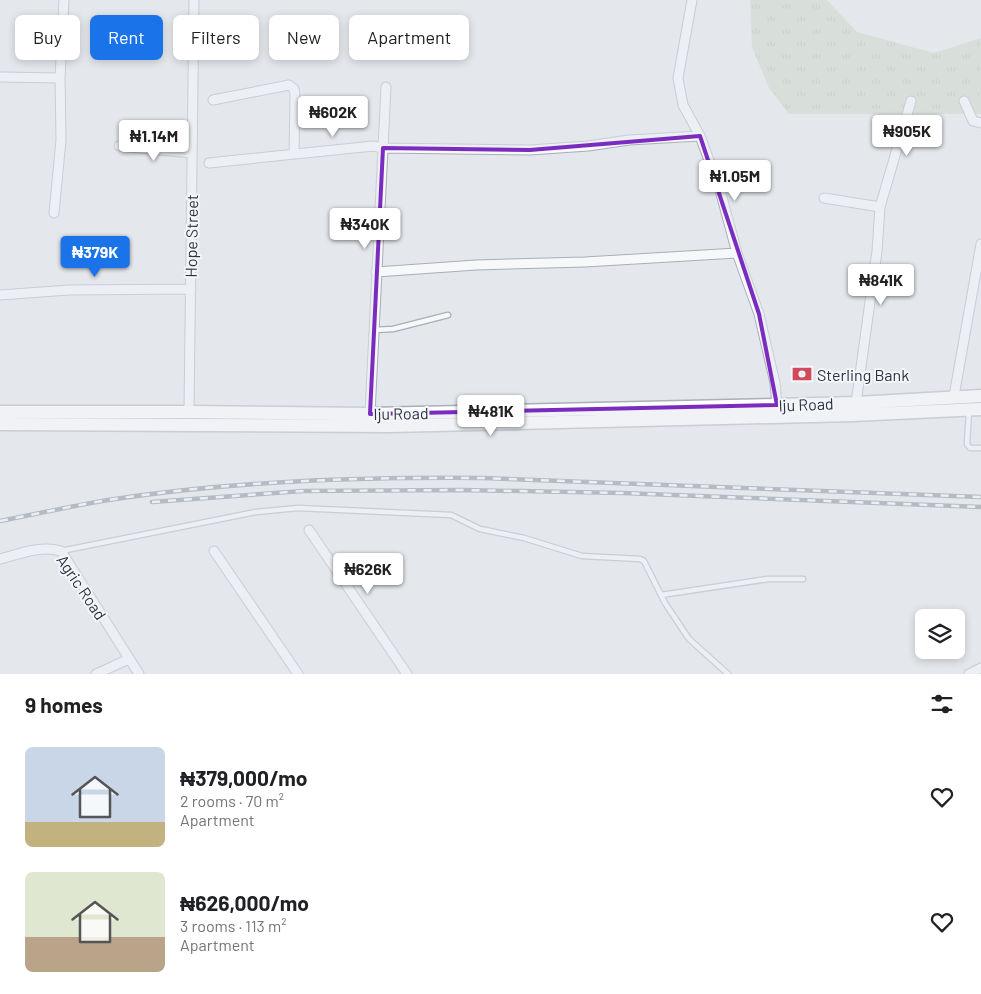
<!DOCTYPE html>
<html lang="en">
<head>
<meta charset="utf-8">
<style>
	:root { --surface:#fff; --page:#f2f2f2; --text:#202124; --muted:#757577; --accent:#1a73e8 }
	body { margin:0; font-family:Barlow,sans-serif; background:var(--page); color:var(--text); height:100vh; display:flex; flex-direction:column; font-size:19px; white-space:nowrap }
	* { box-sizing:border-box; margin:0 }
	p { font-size:16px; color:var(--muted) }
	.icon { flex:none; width:28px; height:28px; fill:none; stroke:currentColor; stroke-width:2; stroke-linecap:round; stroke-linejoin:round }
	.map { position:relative; height:674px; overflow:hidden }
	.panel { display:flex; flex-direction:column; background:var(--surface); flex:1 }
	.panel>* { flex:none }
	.banner { position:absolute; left:15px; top:15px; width:500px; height:45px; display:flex; gap:10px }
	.buttons { position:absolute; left:915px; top:609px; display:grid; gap:10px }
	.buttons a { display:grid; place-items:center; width:50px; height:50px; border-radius:8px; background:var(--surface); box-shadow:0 2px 8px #0003; font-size:25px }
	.price { position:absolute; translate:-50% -42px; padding:0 11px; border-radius:5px; background:#fff; color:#222; font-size:16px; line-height:32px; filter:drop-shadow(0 1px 2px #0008) }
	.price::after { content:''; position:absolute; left:50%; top:30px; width:15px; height:11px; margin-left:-8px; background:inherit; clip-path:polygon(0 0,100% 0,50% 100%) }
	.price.selected { background:var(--accent); color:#fff }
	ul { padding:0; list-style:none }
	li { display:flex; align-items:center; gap:15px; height:125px; padding:0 25px }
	li span { display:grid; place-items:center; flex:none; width:140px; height:100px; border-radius:8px; color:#555 }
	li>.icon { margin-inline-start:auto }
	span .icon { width:60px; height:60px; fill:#fffc; stroke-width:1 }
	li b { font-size:21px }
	h2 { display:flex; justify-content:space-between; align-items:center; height:60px; padding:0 25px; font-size:21px }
	.chip { padding:0 18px; border-radius:8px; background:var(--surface); box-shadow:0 2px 8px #0003; font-size:18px; line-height:45px }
	.chip.selected { background:var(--accent); color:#fff }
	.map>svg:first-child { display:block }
	.grass { fill:url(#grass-tufts) }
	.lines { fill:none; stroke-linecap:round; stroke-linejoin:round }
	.service-casing { stroke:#a9aeb7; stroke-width:7 }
	.minor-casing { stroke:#a9aeb7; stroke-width:11 }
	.secondary-casing { stroke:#a9aeb7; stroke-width:15 }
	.service { stroke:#f7f8fa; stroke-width:4.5 }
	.minor { stroke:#f7f8fa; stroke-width:9 }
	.secondary { stroke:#fff; stroke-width:12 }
	.rail-casing { stroke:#7d8696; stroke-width:4.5 }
	.rail { stroke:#f4f6f9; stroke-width:2.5; stroke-dasharray:8; stroke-linecap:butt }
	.marked { fill:none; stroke:#7b2cbf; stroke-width:4; stroke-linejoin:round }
	.labels { text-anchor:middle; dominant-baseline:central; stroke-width:4; stroke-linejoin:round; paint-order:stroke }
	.street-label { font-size:16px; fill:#2b3445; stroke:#f4f6f9 }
	.poi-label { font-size:16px; fill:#2b3445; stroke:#f4f6f9; text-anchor:start }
</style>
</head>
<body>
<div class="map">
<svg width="981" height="674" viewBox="0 0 981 674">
	<defs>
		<pattern id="grass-tufts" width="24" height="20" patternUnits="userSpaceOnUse" patternTransform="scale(1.25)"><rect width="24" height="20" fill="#c9d6c5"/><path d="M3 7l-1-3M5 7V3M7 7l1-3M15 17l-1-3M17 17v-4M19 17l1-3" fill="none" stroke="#adb8ab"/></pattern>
	</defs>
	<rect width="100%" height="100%" fill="#e4e7ec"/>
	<!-- grass -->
	<path class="grass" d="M750 0H827L857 32 934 53 981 38V114H789L769 88 752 47Z"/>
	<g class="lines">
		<defs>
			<path id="service" d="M374 330 393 329 448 315
				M969 411 967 444 970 448H981
				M61 551 256 512 298 508 451 515 480 529 524 538 582 556 640 559 644 561 665 603 689 639 728 674
				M661 595 768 579H803"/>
			<path id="minor" d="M692 0 678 78 683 105 700 136 720 190 737 253 759 314 775 383 777 405
				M0 77 60 78
				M213 100 289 85 294 89 295 94 294 154
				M964 101 973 121 981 123
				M119 146 192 153
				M209 163 373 146 383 148 530 150 588 146 629 140 700 136
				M824 198 880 207
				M54 213 61 140 60 78 64 0
				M376 272 476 265 585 262 737 253
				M0 295 69 290 191 289
				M954 396 981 244
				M856 403 877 251 880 207 911 101
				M189 412 194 0
				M370 414 386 87
				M309 530 407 674
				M214 551 298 674
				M0 559C20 554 41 545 61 551L139 674
				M96 674 129 659
				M969 674 981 668"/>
			<path id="secondary" d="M0 412H189L370 414 777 405 856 403 981 396
				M0 424 390 426 853 415 981 409"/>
		</defs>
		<!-- service casing -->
		<use href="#service" class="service-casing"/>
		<!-- minor casing -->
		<use href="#minor" class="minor-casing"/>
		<!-- secondary casing -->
		<use href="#secondary" class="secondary-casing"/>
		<!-- service -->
		<use href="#service" class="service"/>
		<!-- minor -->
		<use href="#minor" class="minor"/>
		<!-- secondary -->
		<use href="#secondary" class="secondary"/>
		<defs>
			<path id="rail" d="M152 502 303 491 463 490 622 493 981 507
				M0 521C36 514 72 506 108 500 232 481 358 477 483 478L981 497"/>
		</defs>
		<!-- rail casing -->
		<use href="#rail" class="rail-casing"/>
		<!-- rail -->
		<use href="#rail" class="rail"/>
	</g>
	<!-- marked area -->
	<path d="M0 0H981V674H0ZM700 136 759 314 777 405 370 414 383 148 530 150Z" fill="#e4e7ec" fill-opacity=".55" fill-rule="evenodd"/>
	<path class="marked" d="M700 136 759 314 777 405 370 414 383 148 530 150Z"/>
	<!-- icons -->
	<defs>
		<symbol id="bank-bare" viewBox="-9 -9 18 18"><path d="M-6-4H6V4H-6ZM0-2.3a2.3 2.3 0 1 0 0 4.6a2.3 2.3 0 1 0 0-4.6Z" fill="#d1495b" stroke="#f4f6f9" stroke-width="2.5" paint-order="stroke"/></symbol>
	</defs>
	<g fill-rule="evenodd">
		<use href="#bank-bare" x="788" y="360" width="28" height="28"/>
	</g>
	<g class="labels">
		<!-- street labels -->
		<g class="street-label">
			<text transform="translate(191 236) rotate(-89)">Hope Street</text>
			<text transform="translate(806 404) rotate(-2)">Iju Road</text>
			<text transform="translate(401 413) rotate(-1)">Iju Road</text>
			<text transform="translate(82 587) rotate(56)">Agric Road</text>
		</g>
		<!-- poi labels -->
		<g class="poi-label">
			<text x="817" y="374">Sterling Bank</text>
		</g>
	</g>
</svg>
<div class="buttons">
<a><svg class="icon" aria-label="layers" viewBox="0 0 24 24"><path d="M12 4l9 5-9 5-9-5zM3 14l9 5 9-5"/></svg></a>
</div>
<b class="price" style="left:333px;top:138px">₦602K</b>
<b class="price" style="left:907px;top:157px">₦905K</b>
<b class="price" style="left:154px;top:162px">₦1.14M</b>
<b class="price" style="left:735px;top:202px">₦1.05M</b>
<b class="price" style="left:365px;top:250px">₦340K</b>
<b class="price selected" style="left:95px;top:278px">₦379K</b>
<b class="price" style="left:881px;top:306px">₦841K</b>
<b class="price" style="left:491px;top:437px">₦481K</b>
<b class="price" style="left:368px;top:595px">₦626K</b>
<div class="banner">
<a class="chip">Buy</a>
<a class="chip selected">Rent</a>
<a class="chip">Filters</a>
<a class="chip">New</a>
<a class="chip">Apartment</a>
</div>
</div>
<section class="panel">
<h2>9 homes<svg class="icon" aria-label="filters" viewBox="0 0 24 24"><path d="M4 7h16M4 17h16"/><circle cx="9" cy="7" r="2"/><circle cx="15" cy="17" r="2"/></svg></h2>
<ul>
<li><span style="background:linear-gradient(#c9d6e8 75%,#c2b280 0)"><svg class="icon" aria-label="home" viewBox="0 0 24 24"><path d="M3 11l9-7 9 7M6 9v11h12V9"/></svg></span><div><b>₦379,000/mo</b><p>2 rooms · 70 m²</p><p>Apartment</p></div><svg class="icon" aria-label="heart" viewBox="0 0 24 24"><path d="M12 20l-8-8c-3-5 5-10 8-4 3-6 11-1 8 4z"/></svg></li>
<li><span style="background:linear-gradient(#dfe7d0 65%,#b9a48a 0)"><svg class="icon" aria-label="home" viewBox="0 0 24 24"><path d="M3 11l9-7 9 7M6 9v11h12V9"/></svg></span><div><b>₦626,000/mo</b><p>3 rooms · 113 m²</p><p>Apartment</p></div><svg class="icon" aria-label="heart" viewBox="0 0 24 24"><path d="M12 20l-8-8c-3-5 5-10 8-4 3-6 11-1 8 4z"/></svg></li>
</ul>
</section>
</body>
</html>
